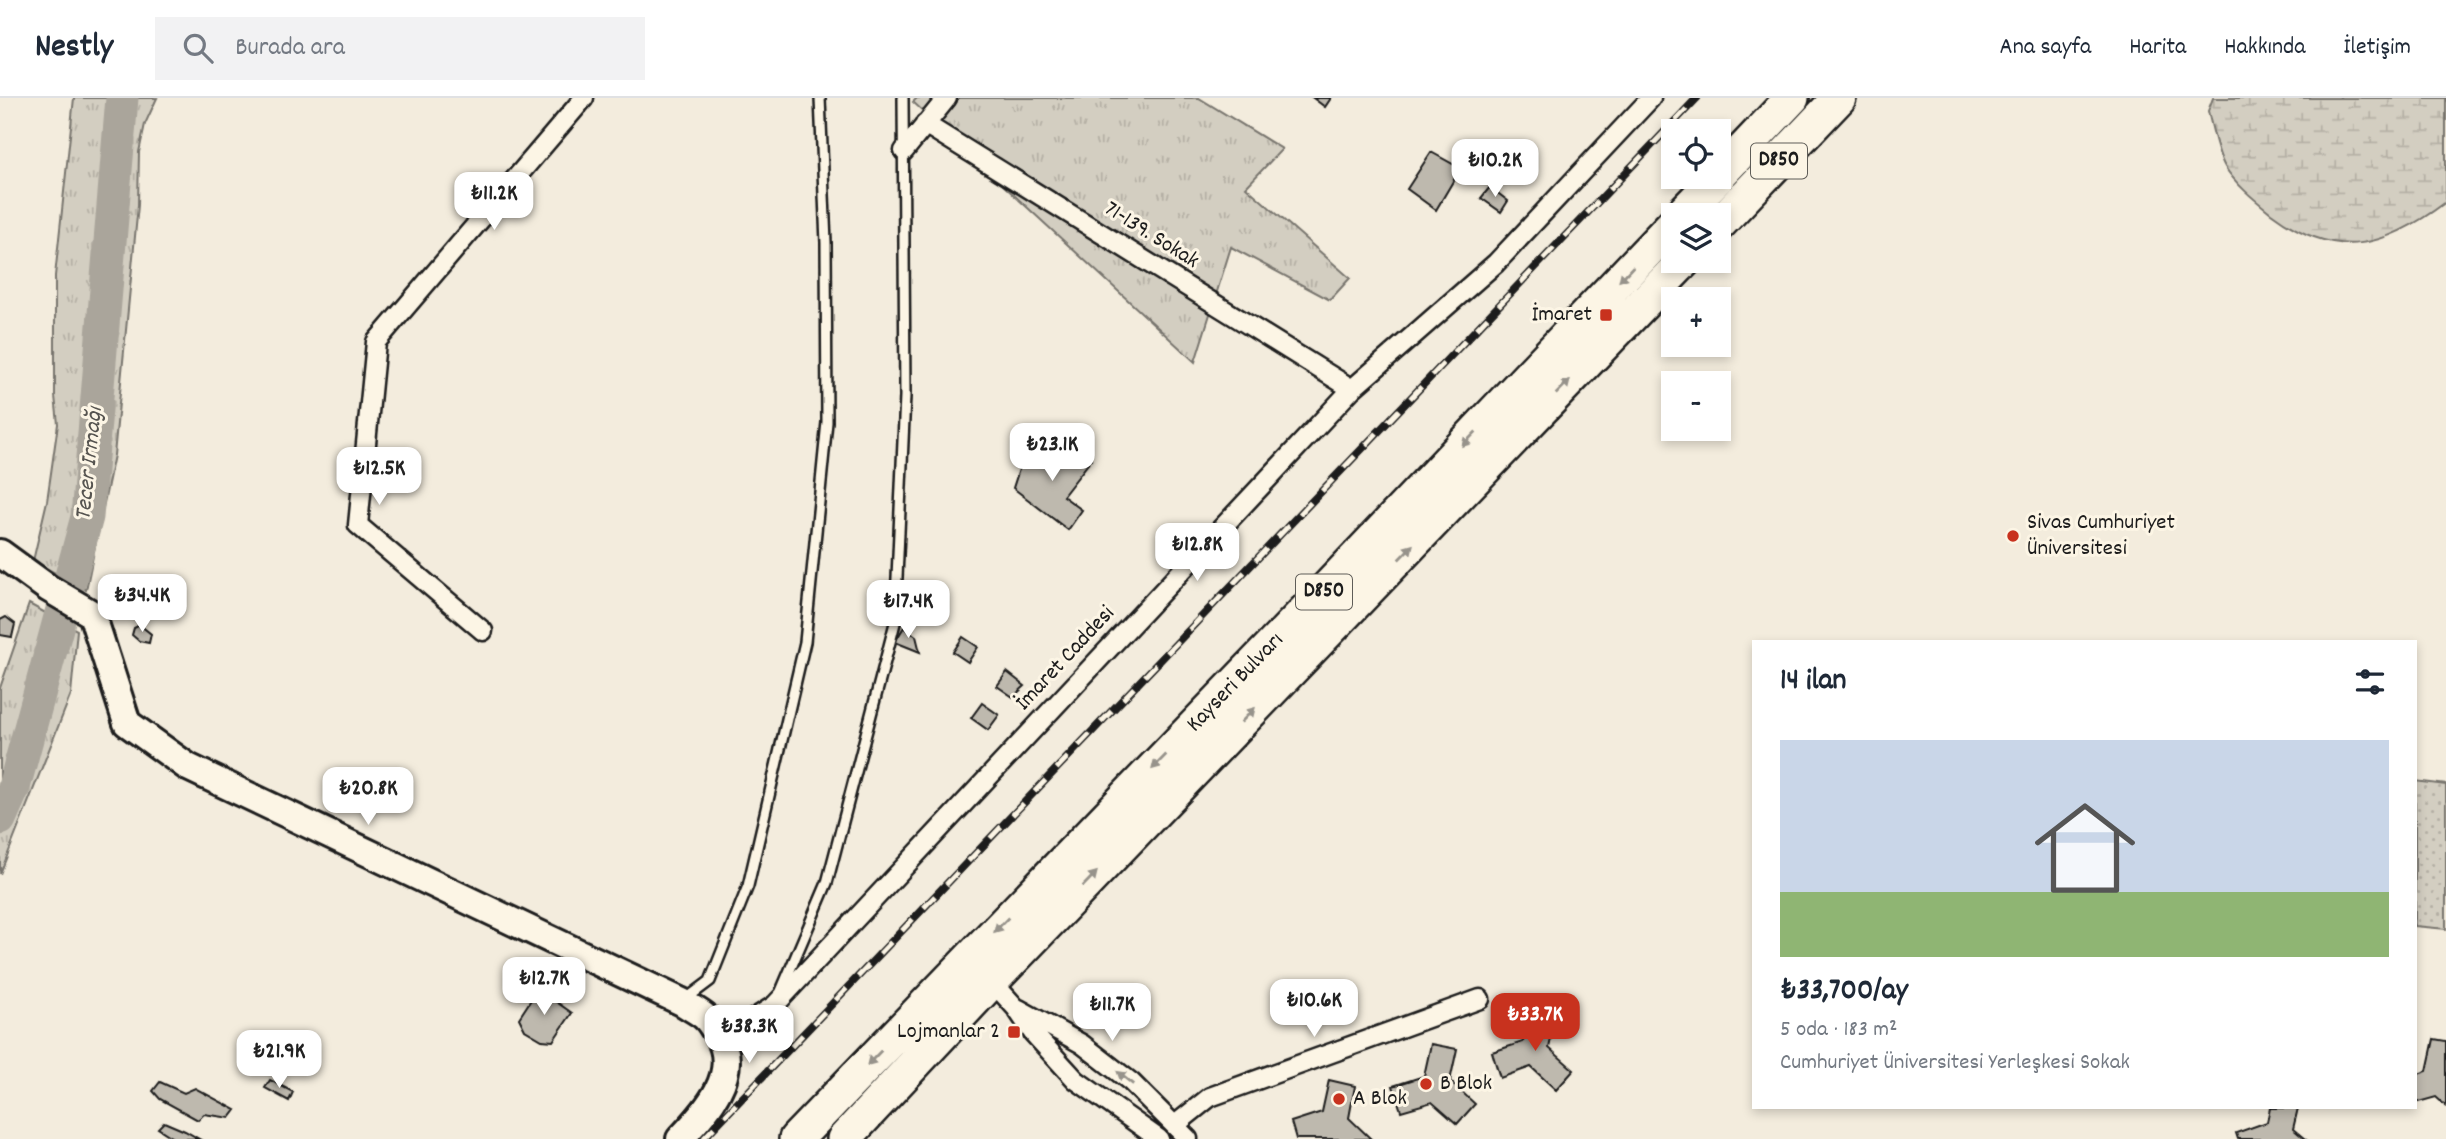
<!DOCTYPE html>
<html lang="tr">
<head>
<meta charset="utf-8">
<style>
	:root { --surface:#fff; --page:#f2f2f3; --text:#1f2937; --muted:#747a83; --line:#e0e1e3; --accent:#c8321e }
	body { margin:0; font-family:Dekko,sans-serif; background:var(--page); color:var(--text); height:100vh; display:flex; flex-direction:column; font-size:26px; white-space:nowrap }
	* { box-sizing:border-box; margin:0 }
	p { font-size:23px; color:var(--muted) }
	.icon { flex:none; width:38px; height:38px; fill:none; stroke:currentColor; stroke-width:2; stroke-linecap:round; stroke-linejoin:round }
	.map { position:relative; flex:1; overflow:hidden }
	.sheet { position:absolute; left:1752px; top:542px; width:665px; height:469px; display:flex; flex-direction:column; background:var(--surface); border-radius:0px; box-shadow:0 4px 10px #0003 }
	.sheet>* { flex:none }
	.buttons { position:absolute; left:1661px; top:21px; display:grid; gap:14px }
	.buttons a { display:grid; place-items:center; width:70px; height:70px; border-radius:0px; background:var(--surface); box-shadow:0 4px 10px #0003; font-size:35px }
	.price { position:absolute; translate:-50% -60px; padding:0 16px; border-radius:14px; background:#fff; color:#222; font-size:23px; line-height:46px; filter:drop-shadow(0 2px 4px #0008) }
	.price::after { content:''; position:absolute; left:50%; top:42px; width:21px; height:16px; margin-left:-10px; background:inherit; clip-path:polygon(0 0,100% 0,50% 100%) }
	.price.active { background:var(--accent); color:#fff }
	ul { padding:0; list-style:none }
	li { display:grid; align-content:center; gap:14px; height:371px; padding:0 28px }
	li span { display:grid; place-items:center; height:217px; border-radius:0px; color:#555 }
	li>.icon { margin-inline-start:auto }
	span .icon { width:126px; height:126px; fill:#fffc; stroke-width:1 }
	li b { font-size:30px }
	h2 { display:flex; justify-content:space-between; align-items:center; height:84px; padding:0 28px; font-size:30px }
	header { display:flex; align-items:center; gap:42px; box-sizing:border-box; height:98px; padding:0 35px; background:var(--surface); border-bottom:2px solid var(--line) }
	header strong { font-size:33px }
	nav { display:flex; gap:38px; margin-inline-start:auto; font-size:24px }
	.search { width:490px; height:63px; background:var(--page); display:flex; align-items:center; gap:18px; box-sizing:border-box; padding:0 24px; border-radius:0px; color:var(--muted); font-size:26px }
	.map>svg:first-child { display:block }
	.grass { fill:url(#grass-tufts); stroke:#78756e; stroke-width:2 }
	.wetland { fill:url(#wetland-marsh); stroke:#78756e; stroke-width:2 }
	.garden { fill:url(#garden-dots); stroke:#78756e; stroke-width:2 }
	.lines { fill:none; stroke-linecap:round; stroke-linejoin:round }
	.river { stroke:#aaa59b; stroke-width:33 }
	.building { fill:#beb9ae; stroke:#1c1c1c; stroke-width:2 }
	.lane-casing { stroke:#1c1c1c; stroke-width:14 }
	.street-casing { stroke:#1c1c1c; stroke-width:23 }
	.secondary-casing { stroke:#1c1c1c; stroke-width:32 }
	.highway-casing { stroke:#1c1c1c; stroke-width:38 }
	.lane { stroke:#fcf5e5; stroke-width:9 }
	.street { stroke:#fcf5e5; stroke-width:18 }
	.secondary { stroke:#fcf5e5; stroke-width:26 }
	.highway { stroke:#fcf5e5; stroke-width:33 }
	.rail-casing { stroke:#1c1c1c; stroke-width:8 }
	.rail { stroke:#fcf5e5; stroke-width:5; stroke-dasharray:16; stroke-linecap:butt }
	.oneway { fill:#97938b }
	.poi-dot { fill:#c8321e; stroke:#fcf5e5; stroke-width:2.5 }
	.labels { text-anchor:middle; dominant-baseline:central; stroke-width:6; stroke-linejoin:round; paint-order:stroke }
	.shield { fill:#fcf5e5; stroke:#5f5d58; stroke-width:2 }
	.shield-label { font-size:21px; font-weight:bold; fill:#1c1c1c }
	.street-label { font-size:23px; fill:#1c1c1c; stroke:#fcf5e5 }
	.poi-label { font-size:23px; fill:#1c1c1c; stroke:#fcf5e5; text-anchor:start }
	.water-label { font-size:24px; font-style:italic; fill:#55534f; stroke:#fcf5e5 }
</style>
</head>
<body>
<header>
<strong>Nestly</strong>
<div class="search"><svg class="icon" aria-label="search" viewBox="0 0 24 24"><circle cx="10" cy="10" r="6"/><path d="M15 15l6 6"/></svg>Burada ara</div>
<nav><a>Ana sayfa</a><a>Harita</a><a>Hakkında</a><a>İletişim</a></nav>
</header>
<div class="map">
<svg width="2446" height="1041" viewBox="0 0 2446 1041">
	<defs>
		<pattern id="grass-tufts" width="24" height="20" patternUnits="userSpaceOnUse" patternTransform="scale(1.75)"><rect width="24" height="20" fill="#d3cec1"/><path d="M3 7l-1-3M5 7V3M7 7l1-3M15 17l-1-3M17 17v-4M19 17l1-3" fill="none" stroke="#b5b0a5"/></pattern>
		<pattern id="wetland-marsh" width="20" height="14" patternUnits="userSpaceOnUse" patternTransform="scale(1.75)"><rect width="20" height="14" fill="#d3cec1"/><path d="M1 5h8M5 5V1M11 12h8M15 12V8" fill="none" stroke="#b5b0a5"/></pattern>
		<pattern id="garden-dots" width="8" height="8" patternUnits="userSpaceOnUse" patternTransform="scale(1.75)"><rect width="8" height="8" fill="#d3cec1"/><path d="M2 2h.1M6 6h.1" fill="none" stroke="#b5b0a5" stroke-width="1.8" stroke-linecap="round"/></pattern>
	</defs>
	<rect width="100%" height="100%" fill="#f3ecdd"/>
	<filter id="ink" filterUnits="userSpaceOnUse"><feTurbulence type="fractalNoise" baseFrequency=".0143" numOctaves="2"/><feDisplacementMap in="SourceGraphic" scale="14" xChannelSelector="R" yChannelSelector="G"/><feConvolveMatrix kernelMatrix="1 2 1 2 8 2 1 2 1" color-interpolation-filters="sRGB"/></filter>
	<g filter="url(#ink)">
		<!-- grass -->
		<path class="grass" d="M74 0H157L145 26 139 54 138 107 114 357 86 492 33 463 47 403 58 326 55 298V178Z
			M917 0H1199L1282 51 1246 89 1350 180 1330 202 1231 149 1195 264 913 4Z
			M29 506 77 532 71 596 0 776V590Z"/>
		<!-- wetland -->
		<path class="wetland" d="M2213 0H2446V104C2385 150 2336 164 2271 115 2255 102 2236 87 2225 69 2217 55 2212 29 2208 13Z"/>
		<!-- garden -->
		<path class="garden" d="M2415 683 2446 687V831L2415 828Z"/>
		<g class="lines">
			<!-- river -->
			<path class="river" d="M0 721 14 689 87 419 122 0"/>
		</g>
		<!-- building -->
		<path class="building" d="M1313 0H1331L1325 9Z
			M1431 54 1458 69 1459 73 1436 112 1407 91Z
			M1490 89 1508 103 1501 114 1481 100Z
			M1066 343 1091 362 1063 398 1082 412 1068 432 1013 390 1025 353 1046 369Z
			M6 519 15 526 12 539 0 537V522Z
			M140 527 151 536 149 545 139 543 132 537 134 530Z
			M904 529 916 538 920 554 895 544Z
			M963 539 978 549 968 564 953 554Z
			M1007 574 1025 588 1013 599 997 588Z
			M982 605 999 617 988 632 971 620Z
			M538 891 572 915 553 943 542 942 525 932 519 920Z
			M1530 912 1556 918 1549 950 1574 972 1556 992 1531 969 1500 980 1492 954 1523 944Z
			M2434 941 2446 943V1008L2436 999 2415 1005V977L2427 973Z
			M1431 946 1457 951 1450 983 1475 1006 1457 1026 1432 1004 1401 1013 1393 988 1424 978Z
			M270 982 293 994 289 1003 265 990Z
			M1329 982 1355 988 1349 1020 1371 1041H1296L1291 1024 1322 1014Z
			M160 984 184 995 195 990 236 1012 230 1020 204 1016 198 1022 160 1001 153 993Z
			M2270 1010H2298L2293 1031 2305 1041H2238L2236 1035 2267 1024Z
			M164 1024 185 1033 199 1041H175L158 1030Z"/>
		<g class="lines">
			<defs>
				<path id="lane" d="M781 893 827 785 895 525 905 298 903 0
					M686 901 710 883 748 788 805 544 827 324 826 145 820 0"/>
				<path id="street" d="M925 26 1352 291
					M904 53 947 0
					M483 533 358 427 376 244 584 0
					M988 879 1016 910 1033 935 1076 982 1159 1041
					M1019 911 1082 946 1131 984 1188 1041
					M721 942 775 907 1352 291 1496 165 1651 0
					M1175 1027 1210 999 1480 901"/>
				<path id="secondary" d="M0 455 48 490 92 516 127 625 188 669 682 904C689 909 698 913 705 919 710 923 714 931 718 937 742 975 706 1014 680 1041"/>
				<path id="highway" d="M1718 78 1792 0
					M1681 117 1718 79
					M1718 127 1839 0
					M796 1041 1311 507 1673 126
					M844 1041 992 883 1684 163"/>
			</defs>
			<!-- lane casing -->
			<use href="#lane" class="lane-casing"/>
			<!-- street casing -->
			<use href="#street" class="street-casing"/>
			<!-- secondary casing -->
			<use href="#secondary" class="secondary-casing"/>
			<!-- highway casing -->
			<use href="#highway" class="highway-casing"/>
			<!-- lane -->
			<use href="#lane" class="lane"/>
			<!-- street -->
			<use href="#street" class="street"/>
			<!-- secondary -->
			<use href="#secondary" class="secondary"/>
			<!-- highway -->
			<use href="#highway" class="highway"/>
			<defs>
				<path id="rail" d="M703 1041 1697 0"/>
			</defs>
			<!-- rail casing -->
			<use href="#rail" class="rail-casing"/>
			<!-- rail -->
			<use href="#rail" class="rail"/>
		</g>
		<!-- one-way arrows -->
		<defs><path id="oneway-solid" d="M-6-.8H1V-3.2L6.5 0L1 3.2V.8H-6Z" transform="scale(1.75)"/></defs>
		<g class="oneway">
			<use href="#oneway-solid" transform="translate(1626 176) rotate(133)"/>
			<use href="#oneway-solid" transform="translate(1563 289) rotate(-46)"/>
			<use href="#oneway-solid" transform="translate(1469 341) rotate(134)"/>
			<use href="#oneway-solid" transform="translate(1406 454) rotate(-46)"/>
			<use href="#oneway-solid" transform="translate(1248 617) rotate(-46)"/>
			<use href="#oneway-solid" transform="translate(1159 664) rotate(134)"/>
			<use href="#oneway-solid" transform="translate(1090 781) rotate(-46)"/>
			<use href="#oneway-solid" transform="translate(1001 827) rotate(134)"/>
			<use href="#oneway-solid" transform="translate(874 960) rotate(134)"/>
			<use href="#oneway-solid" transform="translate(1125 980) rotate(-141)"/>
		</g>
	</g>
	<!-- markers -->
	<g class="poi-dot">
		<rect x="1599" y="210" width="14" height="14" rx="3.5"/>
		<circle cx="2013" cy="438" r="7"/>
		<rect x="1007" y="927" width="14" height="14" rx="3.5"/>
		<circle cx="1426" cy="986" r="7"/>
		<circle cx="1339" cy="1001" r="7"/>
	</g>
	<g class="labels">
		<!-- shield labels -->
		<g class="shield">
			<rect x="1751" y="45.5" width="56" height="35" rx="5"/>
			<rect x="1296" y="476.5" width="56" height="35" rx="5"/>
		</g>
		<g class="shield-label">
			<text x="1779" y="63">D850</text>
			<text x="1324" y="494">D850</text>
		</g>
		<!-- street labels -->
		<g class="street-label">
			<text transform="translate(1151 138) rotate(32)">71-139. Sokak</text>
			<text transform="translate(1066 561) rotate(-47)">İmaret Caddesi</text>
			<text transform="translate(1236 585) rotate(-46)">Kayseri Bulvarı</text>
		</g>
		<!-- poi labels -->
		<g class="poi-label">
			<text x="1592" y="217" text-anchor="end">İmaret</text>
			<text x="2027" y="425">Sivas Cumhuriyet<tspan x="2027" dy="26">Üniversitesi</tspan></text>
			<text x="1000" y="934" text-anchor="end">Lojmanlar 2</text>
			<text x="1440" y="986">B Blok</text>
			<text x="1353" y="1001">A Blok</text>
		</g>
		<!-- water labels -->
		<g class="water-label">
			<text transform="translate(90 366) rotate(-84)">Tecer Irmağı</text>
		</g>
	</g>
</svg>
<div class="buttons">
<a><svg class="icon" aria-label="locate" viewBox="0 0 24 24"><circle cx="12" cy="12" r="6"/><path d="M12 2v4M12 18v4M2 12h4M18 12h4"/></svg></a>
<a><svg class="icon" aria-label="layers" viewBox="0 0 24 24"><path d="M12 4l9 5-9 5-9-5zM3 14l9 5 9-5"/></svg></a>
<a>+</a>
<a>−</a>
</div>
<b class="price" style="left:1495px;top:101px">₺10.2K</b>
<b class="price" style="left:494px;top:134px">₺11.2K</b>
<b class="price" style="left:1052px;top:385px">₺23.1K</b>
<b class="price" style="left:379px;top:409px">₺12.5K</b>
<b class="price" style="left:1197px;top:485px">₺12.8K</b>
<b class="price" style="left:142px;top:536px">₺34.4K</b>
<b class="price" style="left:908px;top:542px">₺17.4K</b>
<b class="price" style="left:368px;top:729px">₺20.8K</b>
<b class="price" style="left:544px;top:919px">₺12.7K</b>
<b class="price" style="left:1314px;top:941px">₺10.6K</b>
<b class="price" style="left:1112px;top:945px">₺11.7K</b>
<b class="price active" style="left:1535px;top:955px">₺33.7K</b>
<b class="price" style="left:749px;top:967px">₺38.3K</b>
<b class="price" style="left:279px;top:992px">₺21.9K</b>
<section class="sheet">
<h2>14 ilan<svg class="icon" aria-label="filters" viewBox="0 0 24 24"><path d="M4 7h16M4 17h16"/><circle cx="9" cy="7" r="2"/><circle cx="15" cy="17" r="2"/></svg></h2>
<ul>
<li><span style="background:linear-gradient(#c9d6e8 70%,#8fb573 0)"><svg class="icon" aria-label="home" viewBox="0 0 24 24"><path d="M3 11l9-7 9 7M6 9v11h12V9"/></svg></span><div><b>₺33,700/ay</b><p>5 oda · 183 m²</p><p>Cumhuriyet Üniversitesi Yerleşkesi Sokak</p></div></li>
</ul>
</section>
</div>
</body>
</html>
